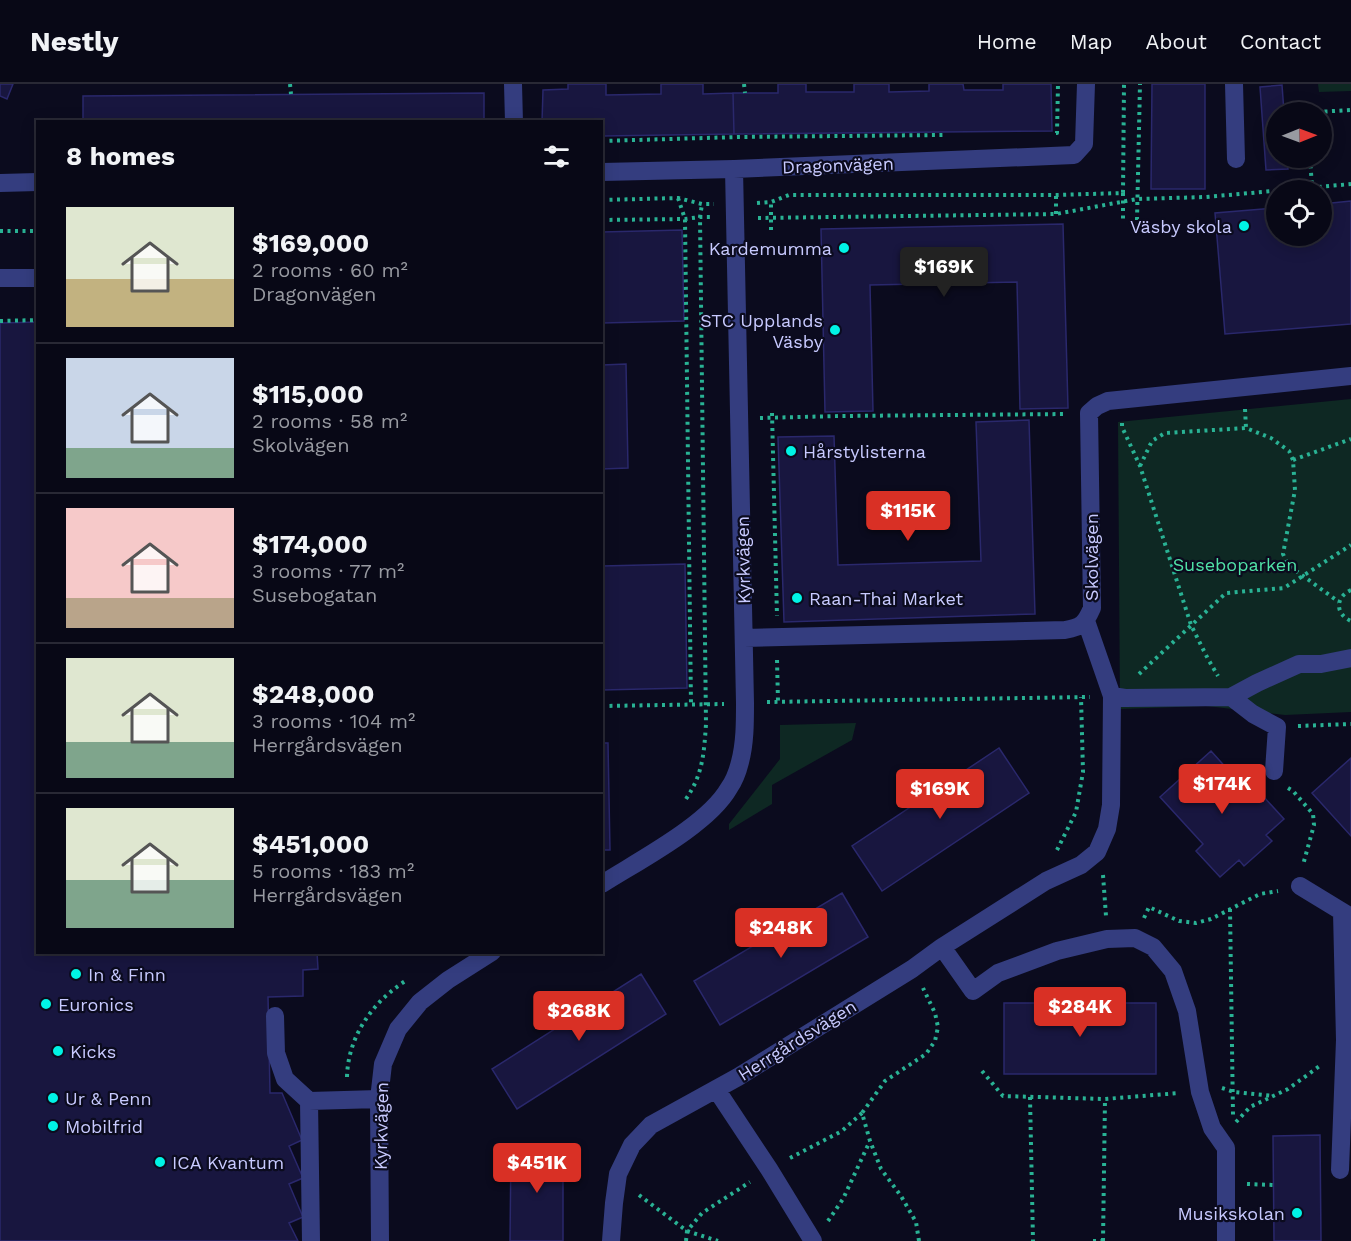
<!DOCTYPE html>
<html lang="en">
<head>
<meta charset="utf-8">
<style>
	:root { --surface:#080816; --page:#11111f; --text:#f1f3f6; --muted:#989aa1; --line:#292935; --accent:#d93025 }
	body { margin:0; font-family:"Work Sans",sans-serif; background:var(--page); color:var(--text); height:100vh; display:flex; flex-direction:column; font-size:22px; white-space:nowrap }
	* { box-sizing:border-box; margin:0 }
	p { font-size:20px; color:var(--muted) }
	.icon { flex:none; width:33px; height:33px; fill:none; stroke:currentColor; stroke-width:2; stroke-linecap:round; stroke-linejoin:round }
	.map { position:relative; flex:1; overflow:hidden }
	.drawer { position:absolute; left:36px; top:36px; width:567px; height:834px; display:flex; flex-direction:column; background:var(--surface); border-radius:0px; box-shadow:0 3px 15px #0003,0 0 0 2px var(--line) }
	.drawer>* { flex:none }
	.needle { width:39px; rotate:89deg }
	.controls { position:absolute; left:1266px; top:18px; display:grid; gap:12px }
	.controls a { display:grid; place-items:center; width:66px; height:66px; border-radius:50%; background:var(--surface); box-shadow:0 3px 15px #0003,0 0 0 2px var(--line); font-size:30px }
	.price { position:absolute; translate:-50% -51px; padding:0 14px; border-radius:6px; background:var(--accent); color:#fff; font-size:20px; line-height:39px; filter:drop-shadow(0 2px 3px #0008) }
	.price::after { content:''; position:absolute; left:50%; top:36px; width:18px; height:14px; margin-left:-9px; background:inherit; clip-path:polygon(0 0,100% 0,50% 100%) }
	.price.active { background:#222; color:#fff }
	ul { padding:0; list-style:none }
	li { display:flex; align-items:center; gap:18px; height:150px; padding:0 30px }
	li+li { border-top:2px solid var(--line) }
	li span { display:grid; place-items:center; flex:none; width:168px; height:120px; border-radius:0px; color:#555 }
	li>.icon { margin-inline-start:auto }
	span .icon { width:72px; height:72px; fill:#fffc; stroke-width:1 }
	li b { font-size:26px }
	h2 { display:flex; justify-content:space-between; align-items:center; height:72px; padding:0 30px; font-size:26px }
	header { display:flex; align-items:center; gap:36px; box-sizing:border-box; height:84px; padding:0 30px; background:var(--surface); border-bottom:2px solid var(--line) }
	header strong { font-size:28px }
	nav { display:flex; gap:33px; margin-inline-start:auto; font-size:21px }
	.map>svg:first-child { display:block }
	.green { fill:#0e2823 }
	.building { fill:#18163f; stroke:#2a286c; stroke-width:1.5 }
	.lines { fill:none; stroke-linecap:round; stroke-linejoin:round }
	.path { stroke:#29b294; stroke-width:4; stroke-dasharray:3 4.5; stroke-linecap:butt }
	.minor { stroke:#343d7f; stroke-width:18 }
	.poi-dot { fill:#00f3e5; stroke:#0b0b1e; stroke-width:2 }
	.labels { text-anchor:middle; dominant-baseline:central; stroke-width:4.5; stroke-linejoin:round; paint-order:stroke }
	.street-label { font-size:18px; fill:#c8caff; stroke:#0b0b1e }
	.poi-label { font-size:18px; fill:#c8caff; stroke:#0b0b1e; text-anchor:start }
	.park-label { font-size:18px; fill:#50e2a7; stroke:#0b0b1e }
</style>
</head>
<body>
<header>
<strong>Nestly</strong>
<nav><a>Home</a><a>Map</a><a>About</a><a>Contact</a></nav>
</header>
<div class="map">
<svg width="1351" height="1157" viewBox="0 0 1351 1157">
	<rect width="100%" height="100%" fill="#0b0b1e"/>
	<!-- green -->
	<path class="green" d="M1318 0H1351V7L1319 8Z
		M1351 315V628L1285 631 1206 622 1120 625 1118 338Z
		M856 639 852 656 772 701V720L729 746V740L780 675V641Z"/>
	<!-- building -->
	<path class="building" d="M0 0H13L7 15 0 12Z
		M568 0H606V11L661 10V0H703V10L733 9 734 50 602 52V38H542L543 6 568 5Z
		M778 0H806V8H854V0H889V8L929 7V0H963L964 6H1003V0H1051L1052 47 734 50 733 9H778Z
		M1152 0H1205V105H1151Z
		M1282 1 1284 28H1276V74H1287L1288 85 1266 86 1260 3Z
		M484 9V38H83V12Z
		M1351 117V240L1225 250 1215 129 1276 124V152H1322V120Z
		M1063 140 1068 324 1020 325 1017 198 870 201 873 327 825 328 821 145Z
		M682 146 684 237 602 239V148Z
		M38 238V868H317L318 885 303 886V912L268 913 270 1009H282L302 1056 289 1062 303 1094 289 1100 303 1133 289 1139 298 1157H0V239Z
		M626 280 628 384 602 385V281Z
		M1029 336 1035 530 784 538 778 353 834 352 838 481 981 477 976 338Z
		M685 480 687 604 602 606V482Z
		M602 659H608L610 766H602Z
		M999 664 1029 709 882 807 852 762Z
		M1211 667 1257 718 1263 712 1284 735 1266 751 1272 757 1244 782 1239 776 1220 793 1196 767 1203 760 1160 713Z
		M1351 674V752L1312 709Z
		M842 809 868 853 720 941 694 897Z
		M641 890 666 930 517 1025 492 985Z
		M1004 919H1156V990H1004Z
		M1320 1051 1321 1157H1274L1273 1052Z
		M511 1063 563 1064V1157H510Z"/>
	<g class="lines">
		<!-- path -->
		<path class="path" d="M290 0 291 10
			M744 0 745 9
			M1317 28 1351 26
			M1056 49H1057L1058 0
			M602 57 738 53 943 51
			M1310 74 1312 103
			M1123 109V137
			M678 114 685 135 691 621
			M602 116 678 114 702 120H714
			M757 119 771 118 789 111H1056L1123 109 1124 0
			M1056 130V111
			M758 134 1056 130 1137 115 1206 113 1351 100
			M602 136 685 135 700 133H712
			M1137 136 1140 0
			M771 146V118
			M0 147H38
			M0 237 38 236
			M1245 325 1246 344
			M772 329 777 532
			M760 334 840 332 1067 330
			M1122 339V343L1140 382 1191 541 1208 575 1218 592
			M1293 376 1351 355
			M1140 382 1152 357 1165 349 1246 344 1271 354 1289 367 1293 376 1295 406 1283 470 1288 481 1339 518
			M1351 506C1335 513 1335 530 1351 537
			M777 576 778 617
			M1139 590 1226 509 1284 504 1351 461
			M767 618 1090 613
			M602 622 724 620
			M1298 642 1351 640
			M1288 704 1293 707 1313 730 1314 741 1303 781
			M686 715C703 690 704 669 706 640L700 133 702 120
			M1057 766 1076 728 1083 688 1081 613
			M1103 791 1106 832
			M1230 825 1233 1031
			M1144 834 1149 823 1179 837 1196 839 1211 835 1260 810 1278 807
			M982 987 1003 1012 1105 1015 1179 1009
			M347 993C348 952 373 917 407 896
			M1222 1004 1234 1008 1273 1012
			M1030 1013 1033 1157
			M1236 1038 1250 1023 1288 1005 1321 981
			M790 1074 842 1047 862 1029
			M1247 1100 1273 1101
			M639 1111 687 1147 718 1157
			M828 1137 843 1115 869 1059
			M686 1157 687 1147 702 1129 750 1098
			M919 1157 916 1138 901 1112 881 1085 870 1057 862 1029 885 997 926 970 935 957 938 943 935 929 923 904
			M1093 1157H1107
			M1103 1157 1105 1015"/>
		<!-- minor -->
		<path class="minor" d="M513 0 514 38
			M1234 0 1236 75
			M602 88 734 85 1074 71 1084 60 1086 0
			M0 99 38 98
			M0 194H38
			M744 554 1065 546C1082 543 1085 540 1092 524L1089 329 1097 322 1108 317 1351 292
			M1112 612 1125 614 1231 613 1257 599 1299 580H1321L1351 574
			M1231 613 1253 630 1277 643 1274 687
			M602 800C638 777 708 741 729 704 734 697 738 686 740 678 745 659 745 639 745 619L734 85
			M1300 802 1351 833
			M942 863 973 907 998 889 1057 867 1107 855 1135 854 1153 863 1173 887 1187 927 1200 1008 1212 1044 1226 1064V1157
			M275 932 276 969 285 995 309 1017
			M716 1005 769 1085 813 1157
			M1340 1086 1345 956 1342 828
			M311 1157 309 1017 379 1015
			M380 1157 379 1015 383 980 398 945 420 918 448 896 492 868
			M611 1157 614 1119 618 1090 632 1061 651 1041 738 993 912 885 942 863 1046 797 1081 781 1097 768 1107 745 1111 721 1112 612 1086 537"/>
	</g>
	<!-- markers -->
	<g class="poi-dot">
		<circle cx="1244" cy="142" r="6"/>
		<circle cx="844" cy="164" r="6"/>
		<circle cx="835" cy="246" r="6"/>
		<circle cx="791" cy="367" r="6"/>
		<circle cx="797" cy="514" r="6"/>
		<circle cx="76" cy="890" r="6"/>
		<circle cx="46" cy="920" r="6"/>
		<circle cx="58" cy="967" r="6"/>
		<circle cx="53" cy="1014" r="6"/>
		<circle cx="53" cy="1042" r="6"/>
		<circle cx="160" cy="1078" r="6"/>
		<circle cx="1297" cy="1129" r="6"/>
	</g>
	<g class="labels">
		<!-- street labels -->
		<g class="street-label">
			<text transform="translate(838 81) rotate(-2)">Dragonvägen</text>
			<text transform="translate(1091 473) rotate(-90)">Skolvägen</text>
			<text transform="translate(743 476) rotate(-91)">Kyrkvägen</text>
			<text transform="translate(797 956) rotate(-32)">Herrgårdsvägen</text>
			<text transform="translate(381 1042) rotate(-89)">Kyrkvägen</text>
		</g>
		<!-- poi labels -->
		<g class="poi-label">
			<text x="1232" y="142" text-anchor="end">Väsby skola</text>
			<text x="832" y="164" text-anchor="end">Kardemumma</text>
			<text x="823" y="236" text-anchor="end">STC Upplands<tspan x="823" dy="21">Väsby</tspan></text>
			<text x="803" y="367">Hårstylisterna</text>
			<text x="809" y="514">Raan-Thai Market</text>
			<text x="88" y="890">In &amp; Finn</text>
			<text x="58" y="920">Euronics</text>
			<text x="70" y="967">Kicks</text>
			<text x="65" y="1014">Ur &amp; Penn</text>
			<text x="65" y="1042">Mobilfrid</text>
			<text x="172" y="1078">ICA Kvantum</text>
			<text x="1285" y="1129" text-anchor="end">Musikskolan</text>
		</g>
		<!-- park labels -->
		<g class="park-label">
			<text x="1235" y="480">Suseboparken</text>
		</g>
	</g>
</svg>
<div class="controls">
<a><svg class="needle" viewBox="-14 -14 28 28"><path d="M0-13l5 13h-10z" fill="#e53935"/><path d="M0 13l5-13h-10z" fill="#989aa1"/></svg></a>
<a><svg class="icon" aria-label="locate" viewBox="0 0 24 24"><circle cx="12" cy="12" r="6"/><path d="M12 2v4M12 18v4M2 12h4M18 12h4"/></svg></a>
</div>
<b class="price active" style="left:944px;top:214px">$169K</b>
<b class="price" style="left:908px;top:458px">$115K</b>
<b class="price" style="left:1222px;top:731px">$174K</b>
<b class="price" style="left:940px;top:736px">$169K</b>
<b class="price" style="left:781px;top:875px">$248K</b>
<b class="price" style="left:1080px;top:954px">$284K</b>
<b class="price" style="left:579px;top:958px">$268K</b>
<b class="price" style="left:537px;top:1110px">$451K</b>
<section class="drawer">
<h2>8 homes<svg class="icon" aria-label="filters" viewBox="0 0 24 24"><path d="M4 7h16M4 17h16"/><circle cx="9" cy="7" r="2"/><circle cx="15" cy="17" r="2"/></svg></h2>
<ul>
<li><span style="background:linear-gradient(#dfe7d0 60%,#c2b280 0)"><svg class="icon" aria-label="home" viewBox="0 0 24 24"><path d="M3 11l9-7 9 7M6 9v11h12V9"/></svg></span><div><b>$169,000</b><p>2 rooms · 60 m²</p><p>Dragonvägen</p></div></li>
<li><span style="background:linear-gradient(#c9d6e8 75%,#7fa58c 0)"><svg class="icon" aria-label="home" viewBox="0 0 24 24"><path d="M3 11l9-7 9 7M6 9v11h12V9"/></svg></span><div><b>$115,000</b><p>2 rooms · 58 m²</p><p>Skolvägen</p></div></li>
<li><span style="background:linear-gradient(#f6c9c9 75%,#b9a48a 0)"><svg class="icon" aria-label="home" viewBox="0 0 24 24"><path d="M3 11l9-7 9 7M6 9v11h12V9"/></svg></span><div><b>$174,000</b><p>3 rooms · 77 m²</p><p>Susebogatan</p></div></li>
<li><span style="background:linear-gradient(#dfe7d0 70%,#7fa58c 0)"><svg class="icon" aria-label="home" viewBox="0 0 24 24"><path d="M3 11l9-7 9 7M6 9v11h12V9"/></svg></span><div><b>$248,000</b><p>3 rooms · 104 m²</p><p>Herrgårdsvägen</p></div></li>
<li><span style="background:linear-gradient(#dfe7d0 60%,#7fa58c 0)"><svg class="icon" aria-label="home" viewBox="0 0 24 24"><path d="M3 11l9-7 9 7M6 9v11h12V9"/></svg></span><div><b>$451,000</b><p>5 rooms · 183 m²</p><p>Herrgårdsvägen</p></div></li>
</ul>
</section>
</div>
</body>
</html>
